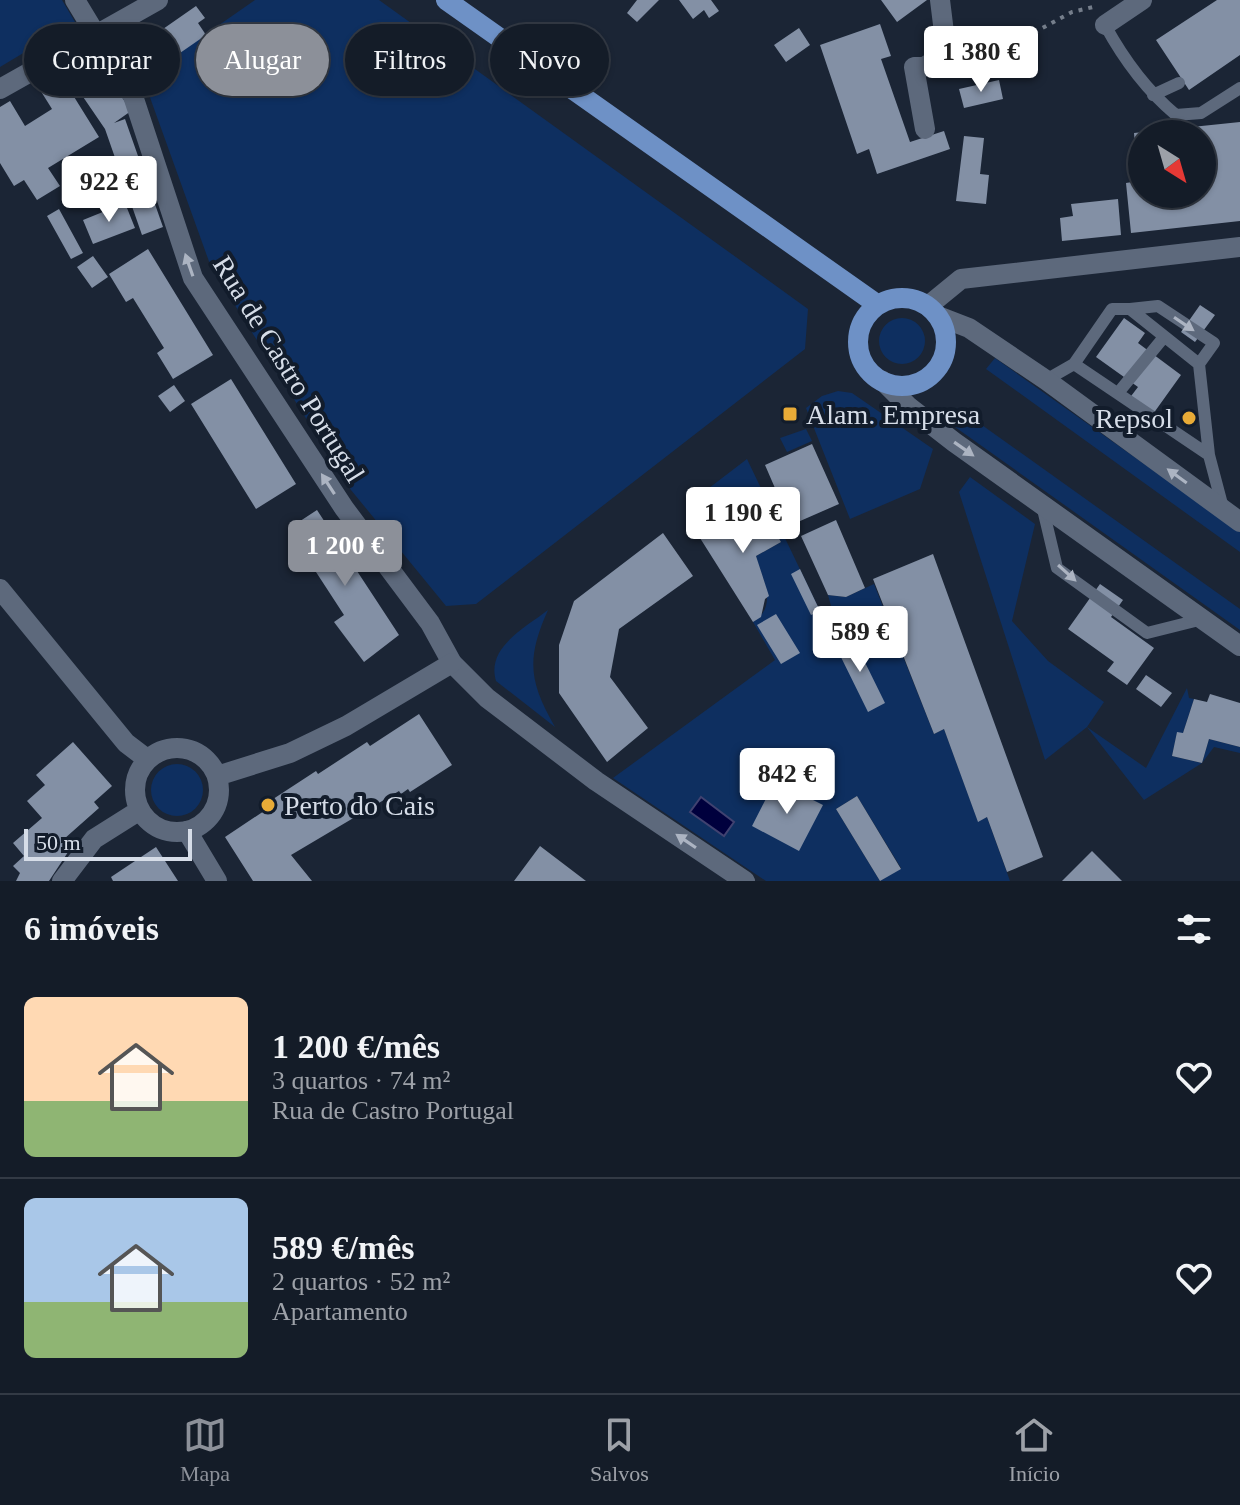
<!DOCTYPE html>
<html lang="pt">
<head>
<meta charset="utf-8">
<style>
	:root { --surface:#141c28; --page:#212934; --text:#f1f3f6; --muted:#9da1a8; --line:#333a45; --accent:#8c9099 }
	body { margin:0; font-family:"Times New Roman",serif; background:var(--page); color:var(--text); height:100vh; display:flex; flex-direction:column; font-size:30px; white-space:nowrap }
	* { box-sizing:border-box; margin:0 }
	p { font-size:26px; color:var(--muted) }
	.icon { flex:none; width:44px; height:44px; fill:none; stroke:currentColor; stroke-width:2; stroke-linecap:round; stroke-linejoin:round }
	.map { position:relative; height:881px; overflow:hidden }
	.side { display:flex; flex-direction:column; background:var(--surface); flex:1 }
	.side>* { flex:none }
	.banner { position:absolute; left:24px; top:24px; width:800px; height:72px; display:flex; gap:16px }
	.needle { width:52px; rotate:143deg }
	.buttons { position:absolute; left:1128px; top:120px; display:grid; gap:16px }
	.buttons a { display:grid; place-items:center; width:88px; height:88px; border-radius:50%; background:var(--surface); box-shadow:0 2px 6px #0004,0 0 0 2px var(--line); font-size:40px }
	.scale { position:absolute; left:24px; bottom:20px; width:168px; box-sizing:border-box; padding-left:8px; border:4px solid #d6dde8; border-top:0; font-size:22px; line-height:28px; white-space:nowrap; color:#d6dde8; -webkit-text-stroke:6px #121c2b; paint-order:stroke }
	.price { position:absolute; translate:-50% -68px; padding:0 18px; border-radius:8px; background:#fff; color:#222; font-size:26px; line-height:52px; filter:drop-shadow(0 2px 4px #0008) }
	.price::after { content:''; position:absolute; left:50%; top:48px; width:24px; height:18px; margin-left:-12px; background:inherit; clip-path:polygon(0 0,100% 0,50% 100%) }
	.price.current { background:var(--accent); color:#fff }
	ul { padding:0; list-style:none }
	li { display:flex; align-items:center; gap:24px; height:200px; padding:0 24px }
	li+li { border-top:2px solid var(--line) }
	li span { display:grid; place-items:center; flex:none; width:224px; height:160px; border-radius:12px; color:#555 }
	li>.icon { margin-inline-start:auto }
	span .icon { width:96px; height:96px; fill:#fffc; stroke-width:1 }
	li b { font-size:34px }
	h2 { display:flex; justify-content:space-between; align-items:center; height:96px; padding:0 24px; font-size:34px }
	.tag { padding:0 28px; border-radius:36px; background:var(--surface); box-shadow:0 2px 6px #0004,0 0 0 2px var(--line); font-size:28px; line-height:72px }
	.tag.current { background:var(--accent); color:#fff }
	.tabs { display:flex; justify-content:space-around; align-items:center; height:112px; border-top:2px solid var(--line); background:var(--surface); font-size:22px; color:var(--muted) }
	.tabs a { display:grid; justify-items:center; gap:4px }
	.tabs .current { color:var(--accent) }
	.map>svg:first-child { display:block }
	.green { fill:#0e2f60 }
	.water { fill:#00003d; stroke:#404270; stroke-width:2 }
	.building { fill:#8390a5; fill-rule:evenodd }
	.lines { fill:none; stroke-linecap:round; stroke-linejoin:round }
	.path { stroke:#757e8b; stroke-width:4; stroke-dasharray:4 6; stroke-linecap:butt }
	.service { stroke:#5d697c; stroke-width:12 }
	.minor { stroke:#5d697c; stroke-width:20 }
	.tertiary { stroke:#5d697c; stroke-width:20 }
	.primary { stroke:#6e91c6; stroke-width:20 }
	.oneway { fill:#acb4c2 }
	.poi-dot { fill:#e8ab37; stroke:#121c2b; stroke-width:3 }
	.labels { text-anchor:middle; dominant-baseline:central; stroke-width:8; stroke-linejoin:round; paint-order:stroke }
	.street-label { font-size:28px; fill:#d6dde8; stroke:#121c2b }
	.poi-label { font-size:28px; fill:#d6dde8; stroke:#121c2b; text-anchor:start }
</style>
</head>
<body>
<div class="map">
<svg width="1240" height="881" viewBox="0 0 1240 881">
	<rect width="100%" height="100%" fill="#1b2535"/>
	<!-- green -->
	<path class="green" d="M0 0H62L75 22 0 67Z
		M255 0H379L808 309 805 349 476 604 446 606 351 490 211 267 143 78Z
		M879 341a23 23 0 1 1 46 0a23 23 0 1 1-46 0Z
		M995 358 1240 532V552L986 369Z
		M838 391 852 393 933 449 920 489 850 519 806 408 822 396Z
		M958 408 1240 609V630L948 422Z
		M806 429 812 441 787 452 780 438Z
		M747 459 820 611 831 606 828 595 846 597 874 584 934 734 944 729 978 821 987 817 1010 881H880L901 868 857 796 836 809 880 881H766L613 778 775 660 753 622C779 605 762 581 756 556L781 542 760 505 734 520 728 512 707 525 692 501Z
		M970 477 1035 524 1012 621 1048 661 1104 702 1087 727 1146 768 1187 688 1189 698 1194 699 1183 733H1177L1172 756 1202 763 1209 739 1240 747V753L1214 747 1202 763 1144 800 1087 727 1045 760 959 492Z
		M548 610C526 659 529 681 555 727L496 681C486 647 525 628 548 610Z
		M151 790a26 26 0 1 1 52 0a26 26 0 1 1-52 0Z"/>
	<!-- water -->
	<path class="water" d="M701 797 734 822 724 836 690 812Z"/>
	<!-- building -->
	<path class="building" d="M637 0H659L637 22 627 13Z
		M679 0H711L719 11 709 18 704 10 693 19Z
		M881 0H927L897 22Z
		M1217 0H1240V55L1189 90 1156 40Z
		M196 6 205 18 198 23 206 35 180 53 163 29Z
		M880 24 891 56 881 59 910 142 944 131 950 149 877 174 869 149 857 154 820 45Z
		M799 28 810 45 786 62 774 45Z
		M151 37 168 62 151 73 135 48Z
		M91 50 131 111 114 123 125 119 163 227 142 235 105 129 64 69Z
		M58 71 99 137 48 168 60 186 37 200 24 180 14 186 0 163V107L10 101 25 126 52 109 37 85Z
		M999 80 1003 99 964 108 959 89Z
		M1240 122V221L1131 233 1126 183 1138 181 1134 133ZM1142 134H1202V194H1142Z
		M964 136 984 138 980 174 989 175 986 204 956 201Z
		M1118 199 1121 235 1062 241 1060 218 1073 216 1071 204Z
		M125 203 135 228 93 244 83 220Z
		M59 209 83 253 71 259 47 216Z
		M148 249 213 355 173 379 157 353 164 348 133 298 126 302 109 274Z
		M93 256 108 277 92 288 77 267Z
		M1200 305 1215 315 1195 342 1181 332Z
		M1124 318 1145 333 1138 343 1181 375 1148 421 1125 404 1138 387 1096 357Z
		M231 379 296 484 256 509 191 404Z
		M174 385 185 401 170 412 158 396Z
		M812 444 839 504 791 525 765 465Z
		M760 505 781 542 756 556 769 596 765 599 761 617 753 622 700 538 711 531 707 525 729 512 734 520Z
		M317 510 399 635 364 662 334 622 344 615 288 529Z
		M836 520 865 588 846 597 828 595 801 536Z
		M663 533 693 576 619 629 610 677 648 728 607 762 559 693V645L574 601Z
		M933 554 1043 857 1007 872 987 817 978 822 944 729 934 734 873 579Z
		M800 569 820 611 811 615 791 574Z
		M1100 584 1123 600 1111 617 1154 648 1127 685 1107 671 1114 662 1068 629Z
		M776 614 800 653 781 664 757 625Z
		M852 636 885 703 868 712 835 645Z
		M1146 675 1172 693 1161 707 1136 689Z
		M1210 694 1240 703V747L1209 739 1202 763 1172 756 1177 732 1183 733 1194 699 1207 702Z
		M419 714 452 765 410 792 408 789 401 794 399 791 291 855 312 881H253L225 837 270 807 267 803 316 771 318 774 367 742 370 746Z
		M73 742 112 786 94 802 99 808 64 839 72 846 49 881H16L20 873 13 866 24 856 13 843 42 818 27 801 45 785 36 775Z
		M775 781 823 805 799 851 752 826Z
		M857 796 901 869 880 881 836 809Z
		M540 846 586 881H514Z
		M156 847 178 881H113L111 877Z
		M1092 851 1122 881H1062Z"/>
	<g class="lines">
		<!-- path -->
		<path class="path" d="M967 52 1024 38 1072 12 1093 7"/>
		<!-- service -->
		<path class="service" d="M1105 25C1124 60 1145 89 1176 115L1201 113 1240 88
			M1153 95 1179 83
			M1130 309 1158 306 1214 343 1199 364
			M1074 364 1112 309H1130L1199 364 1209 455
			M1046 380 1074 364 1209 455 1223 508
			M1118 393 1164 337
			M1042 505 1057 568 1147 633 1203 619"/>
		<!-- minor -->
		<path class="minor" d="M75 0 133 96 193 278 344 508 430 623 452 663 487 698 596 781 745 881
			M1105 25 1142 0
			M0 89 158 0
			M925 129 914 67H924L947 53
			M938 316 969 328 1046 380 1240 522
			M883 381 909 407 954 442 1240 646
			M187 831 217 881"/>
		<!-- tertiary -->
		<path class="tertiary" d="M940 0 947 57
			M928 306 961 279 1240 247
			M0 589 126 743 147 759
			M135 790a42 42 0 1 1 84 0a42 42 0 1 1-84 0Z
			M217 776 290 753 346 726 452 663
			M62 881 94 839 140 810"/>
		<!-- primary -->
		<path class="primary" d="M446 0 878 305
			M858 342a44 44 0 1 1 88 0a44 44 0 1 1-88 0Z"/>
	</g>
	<!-- one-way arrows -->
	<defs><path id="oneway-solid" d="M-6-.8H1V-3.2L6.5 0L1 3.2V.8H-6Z" transform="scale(2)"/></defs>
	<g class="oneway">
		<use href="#oneway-solid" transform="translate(189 265) rotate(-109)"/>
		<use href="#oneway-solid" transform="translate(1184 324) rotate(34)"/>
		<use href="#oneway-solid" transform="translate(964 449) rotate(35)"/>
		<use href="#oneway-solid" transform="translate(1177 476) rotate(-144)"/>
		<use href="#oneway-solid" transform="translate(328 484) rotate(-123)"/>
		<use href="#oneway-solid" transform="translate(1067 573) rotate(42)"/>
		<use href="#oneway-solid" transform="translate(686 841) rotate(-146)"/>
	</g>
	<!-- markers -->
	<g class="poi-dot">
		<rect x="782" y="406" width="16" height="16" rx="4"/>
		<circle cx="1189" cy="418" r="8"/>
		<circle cx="268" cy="805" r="8"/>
	</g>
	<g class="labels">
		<!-- street labels -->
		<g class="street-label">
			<text transform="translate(289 369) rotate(58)">Rua de Castro Portugal</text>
		</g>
		<!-- poi labels -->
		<g class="poi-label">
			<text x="806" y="414">Alam. Empresa</text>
			<text x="1173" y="418" text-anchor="end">Repsol</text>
			<text x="284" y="805">Perto do Cais</text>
		</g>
	</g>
</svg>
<div class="buttons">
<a><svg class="needle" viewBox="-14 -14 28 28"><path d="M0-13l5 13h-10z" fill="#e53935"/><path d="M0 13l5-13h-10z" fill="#9da1a8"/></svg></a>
</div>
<div class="scale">50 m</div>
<b class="price" style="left:981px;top:94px">1 380 €</b>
<b class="price" style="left:109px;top:224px">922 €</b>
<b class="price" style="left:743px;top:555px">1 190 €</b>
<b class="price current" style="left:345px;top:588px">1 200 €</b>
<b class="price" style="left:860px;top:674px">589 €</b>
<b class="price" style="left:787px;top:816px">842 €</b>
<div class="banner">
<a class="tag">Comprar</a>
<a class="tag current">Alugar</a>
<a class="tag">Filtros</a>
<a class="tag">Novo</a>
</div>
</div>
<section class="side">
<h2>6 imóveis<svg class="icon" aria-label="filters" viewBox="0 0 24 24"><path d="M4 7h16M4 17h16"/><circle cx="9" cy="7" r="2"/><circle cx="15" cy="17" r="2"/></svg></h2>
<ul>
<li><span style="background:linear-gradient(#ffd9b3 65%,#8fb573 0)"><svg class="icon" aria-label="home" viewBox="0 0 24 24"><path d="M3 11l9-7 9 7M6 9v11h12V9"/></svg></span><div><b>1 200 €/mês</b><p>3 quartos · 74 m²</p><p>Rua de Castro Portugal</p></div><svg class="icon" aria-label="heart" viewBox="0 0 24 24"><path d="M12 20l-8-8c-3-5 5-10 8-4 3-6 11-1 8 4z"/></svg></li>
<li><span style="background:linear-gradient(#a9c7e8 65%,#8fb573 0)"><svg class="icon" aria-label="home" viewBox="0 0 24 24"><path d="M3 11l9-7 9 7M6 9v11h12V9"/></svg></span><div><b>589 €/mês</b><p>2 quartos · 52 m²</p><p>Apartamento</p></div><svg class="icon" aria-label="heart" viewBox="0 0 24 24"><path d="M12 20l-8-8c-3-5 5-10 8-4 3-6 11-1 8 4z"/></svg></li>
</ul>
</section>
<nav class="tabs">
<a class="current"><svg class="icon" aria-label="map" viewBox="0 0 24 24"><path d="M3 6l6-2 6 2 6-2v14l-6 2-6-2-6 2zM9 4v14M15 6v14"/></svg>Mapa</a>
<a><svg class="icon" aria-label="saved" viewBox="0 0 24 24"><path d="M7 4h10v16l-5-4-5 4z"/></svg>Salvos</a>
<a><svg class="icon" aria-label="home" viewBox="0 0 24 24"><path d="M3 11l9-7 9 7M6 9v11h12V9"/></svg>Início</a>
</nav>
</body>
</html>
